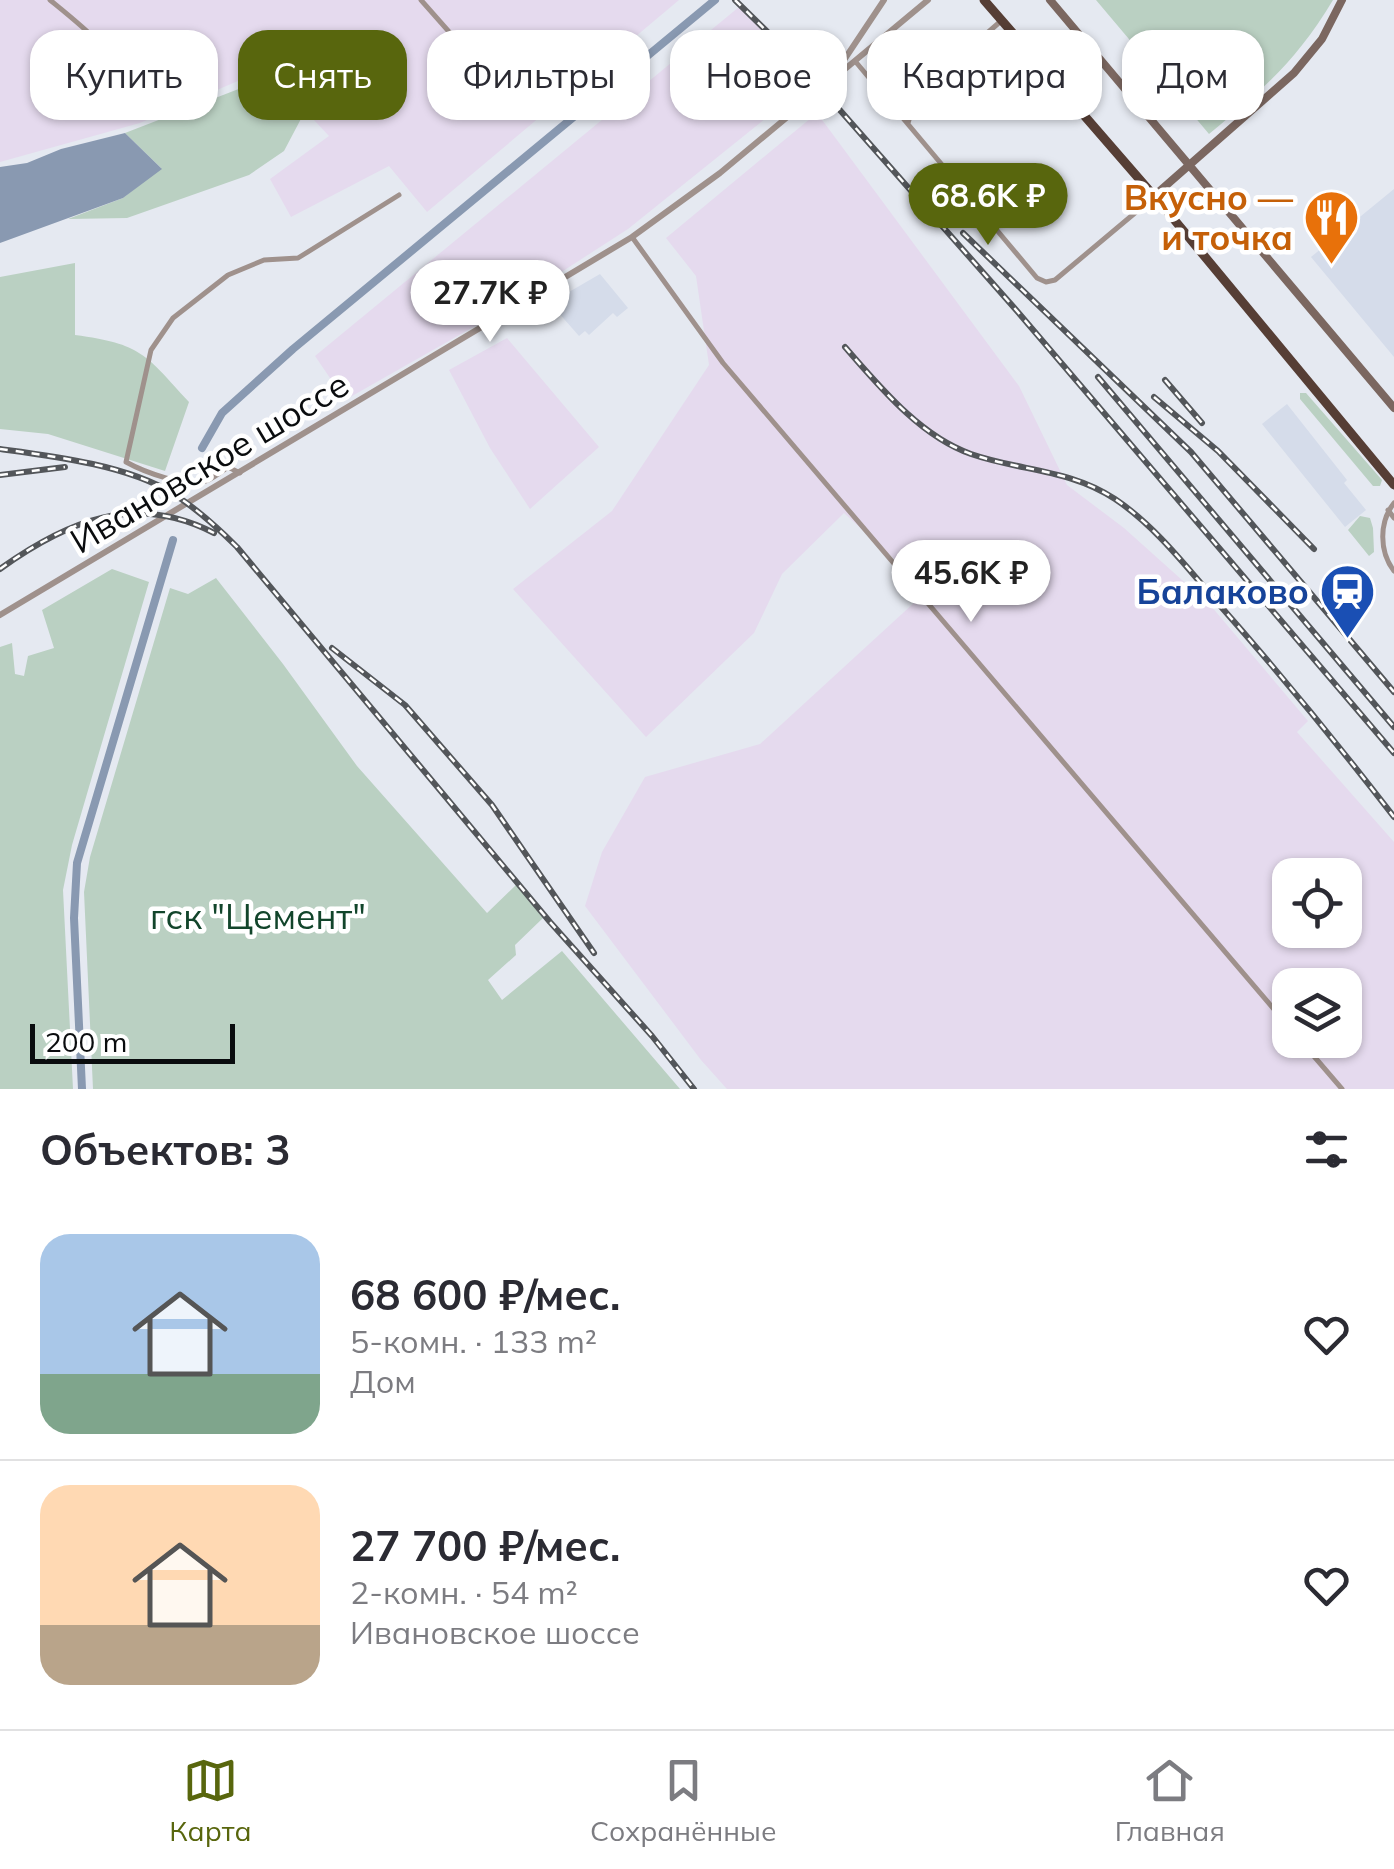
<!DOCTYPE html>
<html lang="ru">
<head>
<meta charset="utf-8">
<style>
	:root { --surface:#fff; --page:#f2f2f3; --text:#2b2b33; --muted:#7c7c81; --line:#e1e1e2; --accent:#58660d }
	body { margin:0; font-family:Mulish,sans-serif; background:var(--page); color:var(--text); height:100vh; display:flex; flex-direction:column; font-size:38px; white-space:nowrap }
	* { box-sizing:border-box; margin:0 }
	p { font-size:32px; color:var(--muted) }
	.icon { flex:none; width:55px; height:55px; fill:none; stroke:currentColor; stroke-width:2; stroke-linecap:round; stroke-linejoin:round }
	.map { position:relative; height:1089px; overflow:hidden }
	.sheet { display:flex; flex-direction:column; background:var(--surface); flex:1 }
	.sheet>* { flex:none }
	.guide { position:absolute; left:30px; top:30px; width:1335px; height:90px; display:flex; gap:20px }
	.buttons { position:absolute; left:1272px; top:858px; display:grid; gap:20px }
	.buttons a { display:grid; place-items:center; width:90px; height:90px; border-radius:20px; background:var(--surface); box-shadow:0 2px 8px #0004; font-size:50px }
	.scale { position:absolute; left:30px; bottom:25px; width:205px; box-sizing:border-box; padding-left:10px; border:5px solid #0a0c0e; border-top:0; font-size:28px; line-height:35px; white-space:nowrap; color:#0a0c0e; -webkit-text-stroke:8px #fff; paint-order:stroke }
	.price { position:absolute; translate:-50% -85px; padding:0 22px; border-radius:35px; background:#fff; color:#222; font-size:32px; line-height:65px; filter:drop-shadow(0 2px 5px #0008) }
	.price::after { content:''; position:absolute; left:50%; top:60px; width:30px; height:22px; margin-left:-15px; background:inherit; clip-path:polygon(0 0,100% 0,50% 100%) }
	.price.selected { background:var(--accent); color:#fff }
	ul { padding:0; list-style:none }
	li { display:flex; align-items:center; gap:30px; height:250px; padding:0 40px }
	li+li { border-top:2px solid var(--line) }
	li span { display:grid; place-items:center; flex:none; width:280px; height:200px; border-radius:30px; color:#555 }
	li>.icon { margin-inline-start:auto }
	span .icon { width:120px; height:120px; fill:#fffc; stroke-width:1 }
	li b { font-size:42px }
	h2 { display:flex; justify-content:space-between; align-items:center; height:120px; padding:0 40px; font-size:42px }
	.tag { padding:0 35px; border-radius:30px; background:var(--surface); box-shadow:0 2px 8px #0004; font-size:35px; line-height:90px }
	.tag.selected { background:var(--accent); color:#fff }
	.dock { display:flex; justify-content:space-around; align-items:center; height:140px; border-top:2px solid var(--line); background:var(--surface); font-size:28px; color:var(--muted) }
	.dock a { display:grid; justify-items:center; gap:5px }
	.dock .selected { color:var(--accent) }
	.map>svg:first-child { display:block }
	.built { fill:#d5dcea }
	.industrial { fill:#e5daee; fill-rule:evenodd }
	.green { fill:#bad0c2 }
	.water { fill:#8999b1 }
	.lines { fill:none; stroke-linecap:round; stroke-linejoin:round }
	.canal { stroke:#8999b1; stroke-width:8 }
	.minor { stroke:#9f918c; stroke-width:5 }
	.tertiary { stroke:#9f918c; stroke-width:6 }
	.secondary { stroke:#7b6760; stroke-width:8 }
	.trunk { stroke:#563e35; stroke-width:9 }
	.rail-casing { stroke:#53565a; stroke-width:6 }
	.rail { stroke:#fff; stroke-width:2.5; stroke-dasharray:8; stroke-linecap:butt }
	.labels { text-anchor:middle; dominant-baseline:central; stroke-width:9; stroke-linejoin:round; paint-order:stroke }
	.food-label { font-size:35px; font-weight:bold; fill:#c56008; stroke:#fff; text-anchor:end }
	.street-label { font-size:35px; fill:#0a0c0e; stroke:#fff }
	.transit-label { font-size:35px; font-weight:bold; fill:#164399; stroke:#fff; text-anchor:end }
	.park-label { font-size:35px; fill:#12452b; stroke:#fff }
</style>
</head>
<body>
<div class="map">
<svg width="1394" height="1089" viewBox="0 0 1394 1089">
	<rect width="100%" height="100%" fill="#e5e9f1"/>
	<!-- built -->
	<path class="built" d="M1394 189V357L1311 257Z
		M600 274 628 308 617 317 613 313 589 335 585 331 579 336 550 303Z
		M1287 404 1347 480 1344 483 1366 510 1345 527 1262 424Z"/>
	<!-- industrial -->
	<path class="industrial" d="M0 0H679L427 212 389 166 291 217 270 179 329 136 266 69 140 123 0 162Z
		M739 7 811 82 628 229 498 313 345 400 315 356Z
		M817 113 1019 386 1067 485 1124 528 1211 606 1308 721 1297 732 1394 842V1089H727L701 1060 585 906 602 852 645 777 760 744 928 590 844 513 782 574 754 633 646 737 513 589 612 511 709 365 696 276 666 238ZM1290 875H1345V930H1290ZM1290 985H1345V1040H1290Z
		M507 338 599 447 530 509 490 448 449 370Z"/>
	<!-- green -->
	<path class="green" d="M1096 0H1333C1297 60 1262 91 1209 134Z
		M262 80 285 92 303 115 284 151 249 175 127 218 68 219 123 198 161 168 125 133Z
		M75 263V335C142 344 145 354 189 402L165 471 48 434 0 429V277Z
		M1300 393H1306L1382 480 1380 486H1373L1300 399Z
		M1360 516 1370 518 1373 528 1374 552 1369 556 1348 530Z
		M112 569 149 582 72 845 63 890 73 1089H0V647L12 643 15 674 24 676 28 656 54 648 42 610Z
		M216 578 283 664 357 766 487 913 517 884 543 918 515 945 516 955 488 980 502 1000 562 951 680 1089H93L84 892 90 857 170 588 188 594Z"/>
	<!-- water -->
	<path class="water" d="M125 133 162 169 123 198 0 243V167L27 163 61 149Z"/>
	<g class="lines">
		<!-- canal -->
		<path class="canal" d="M202 448 222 413 293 349 715 0
			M82 1089 74 918 77 863 173 540"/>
		<!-- minor -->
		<path class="minor" d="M50 0C82 26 122 57 135 97
			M421 0 512 103
			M886 36C875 67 875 98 917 94
			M855 61 1037 278 1046 282 1055 280 1154 197
			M908 123 917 94 1001 21
			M632 237 723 363 1290 1028
			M240 473 228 467C221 472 214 478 206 481 187 488 144 472 126 462L151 350 173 318 228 275 264 260 298 258 399 195
			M1394 503C1379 522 1379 551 1394 571
			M1388 510 1394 518
			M1300 1040 1342 1089"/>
		<!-- tertiary -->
		<path class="tertiary" d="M832 78 884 0
			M0 615 632 237 720 173 928 0"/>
		<!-- secondary -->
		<path class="secondary" d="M1050 0 1394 408
			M1154 196 1294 73 1322 39 1342 0"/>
		<!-- trunk -->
		<path class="trunk" d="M984 0 1167 211 1394 485"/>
		<defs>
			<path id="rail" d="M735 0 794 58 1017 311 1394 753
				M963 233 1191 452 1394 692
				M845 347C880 387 920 436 971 454 1020 471 1070 469 1115 499 1154 525 1185 565 1216 601 1278 671 1337 743 1394 817
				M1098 377 1394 727
				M1165 380 1202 423
				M1154 397 1218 451 1314 549
				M0 449C52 456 127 465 172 493 196 508 217 527 237 547L550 922 652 1036 694 1089
				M0 475 65 467
				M0 569C67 521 135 492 214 533
				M332 648 405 705 492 805 594 953"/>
		</defs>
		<!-- rail casing -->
		<use href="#rail" class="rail-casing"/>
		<!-- rail -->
		<use href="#rail" class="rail"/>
	</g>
	<!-- icons -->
	<defs>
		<symbol id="restaurant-pin" viewBox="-11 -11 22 30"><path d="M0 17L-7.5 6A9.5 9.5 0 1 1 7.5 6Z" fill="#e8710a" stroke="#fff"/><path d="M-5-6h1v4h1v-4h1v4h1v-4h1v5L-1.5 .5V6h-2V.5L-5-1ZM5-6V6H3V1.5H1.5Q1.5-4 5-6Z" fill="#fff"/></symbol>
		<symbol id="station-pin" viewBox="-11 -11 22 30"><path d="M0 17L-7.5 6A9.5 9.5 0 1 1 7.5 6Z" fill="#1a4fb4" stroke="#fff"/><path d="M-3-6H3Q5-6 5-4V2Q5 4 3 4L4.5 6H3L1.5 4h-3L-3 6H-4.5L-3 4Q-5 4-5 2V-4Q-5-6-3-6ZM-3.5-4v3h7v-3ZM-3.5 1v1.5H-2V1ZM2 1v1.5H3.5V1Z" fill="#fff"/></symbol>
	</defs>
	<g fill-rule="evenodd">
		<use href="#restaurant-pin" x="1300" y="186" width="63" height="86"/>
		<use href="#station-pin" x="1316" y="560" width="63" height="86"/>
	</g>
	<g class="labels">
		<!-- food labels -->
		<g class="food-label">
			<text x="1293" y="197">Вкусно —<tspan x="1293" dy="40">и точка</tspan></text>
		</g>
		<!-- street labels -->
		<g class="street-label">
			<text transform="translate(209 462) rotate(-31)">Ивановское шоссе</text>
		</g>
		<!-- transit labels -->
		<g class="transit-label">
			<text x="1309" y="591">Балаково</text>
		</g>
		<!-- park labels -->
		<g class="park-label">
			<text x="258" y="916">гск "Цемент"</text>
		</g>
	</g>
</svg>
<div class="buttons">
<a><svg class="icon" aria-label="locate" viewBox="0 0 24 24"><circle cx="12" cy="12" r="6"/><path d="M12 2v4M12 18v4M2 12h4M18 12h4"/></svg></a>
<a><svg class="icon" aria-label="layers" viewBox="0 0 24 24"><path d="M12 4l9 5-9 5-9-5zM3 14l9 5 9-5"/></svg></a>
</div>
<div class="scale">200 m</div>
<b class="price selected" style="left:988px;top:248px">68.6K ₽</b>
<b class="price" style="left:490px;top:345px">27.7K ₽</b>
<b class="price" style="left:971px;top:625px">45.6K ₽</b>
<div class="guide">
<a class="tag">Купить</a>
<a class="tag selected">Снять</a>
<a class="tag">Фильтры</a>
<a class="tag">Новое</a>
<a class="tag">Квартира</a>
<a class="tag">Дом</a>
</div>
</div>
<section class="sheet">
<h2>Объектов: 3<svg class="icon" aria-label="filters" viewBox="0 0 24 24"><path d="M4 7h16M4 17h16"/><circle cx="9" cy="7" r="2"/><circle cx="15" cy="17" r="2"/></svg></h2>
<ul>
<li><span style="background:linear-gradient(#a9c7e8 70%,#7fa58c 0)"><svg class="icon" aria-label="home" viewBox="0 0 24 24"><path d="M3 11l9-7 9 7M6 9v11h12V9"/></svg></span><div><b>68 600 ₽/мес.</b><p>5-комн. · 133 m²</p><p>Дом</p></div><svg class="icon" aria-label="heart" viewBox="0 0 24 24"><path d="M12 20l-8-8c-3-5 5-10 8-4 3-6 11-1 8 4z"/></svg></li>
<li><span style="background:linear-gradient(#ffd9b3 70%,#b9a48a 0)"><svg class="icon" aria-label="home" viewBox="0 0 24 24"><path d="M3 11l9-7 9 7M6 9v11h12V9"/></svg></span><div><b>27 700 ₽/мес.</b><p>2-комн. · 54 m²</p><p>Ивановское шоссе</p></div><svg class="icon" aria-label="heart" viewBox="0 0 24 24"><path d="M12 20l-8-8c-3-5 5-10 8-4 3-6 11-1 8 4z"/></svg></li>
</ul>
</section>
<nav class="dock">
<a class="selected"><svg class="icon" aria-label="map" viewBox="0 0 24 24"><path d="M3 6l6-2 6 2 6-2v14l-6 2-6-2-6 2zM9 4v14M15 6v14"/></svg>Карта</a>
<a><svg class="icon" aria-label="saved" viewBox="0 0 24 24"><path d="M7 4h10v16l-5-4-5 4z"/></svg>Сохранённые</a>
<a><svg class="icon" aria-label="home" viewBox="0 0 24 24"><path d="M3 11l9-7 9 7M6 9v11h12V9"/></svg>Главная</a>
</nav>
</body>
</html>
